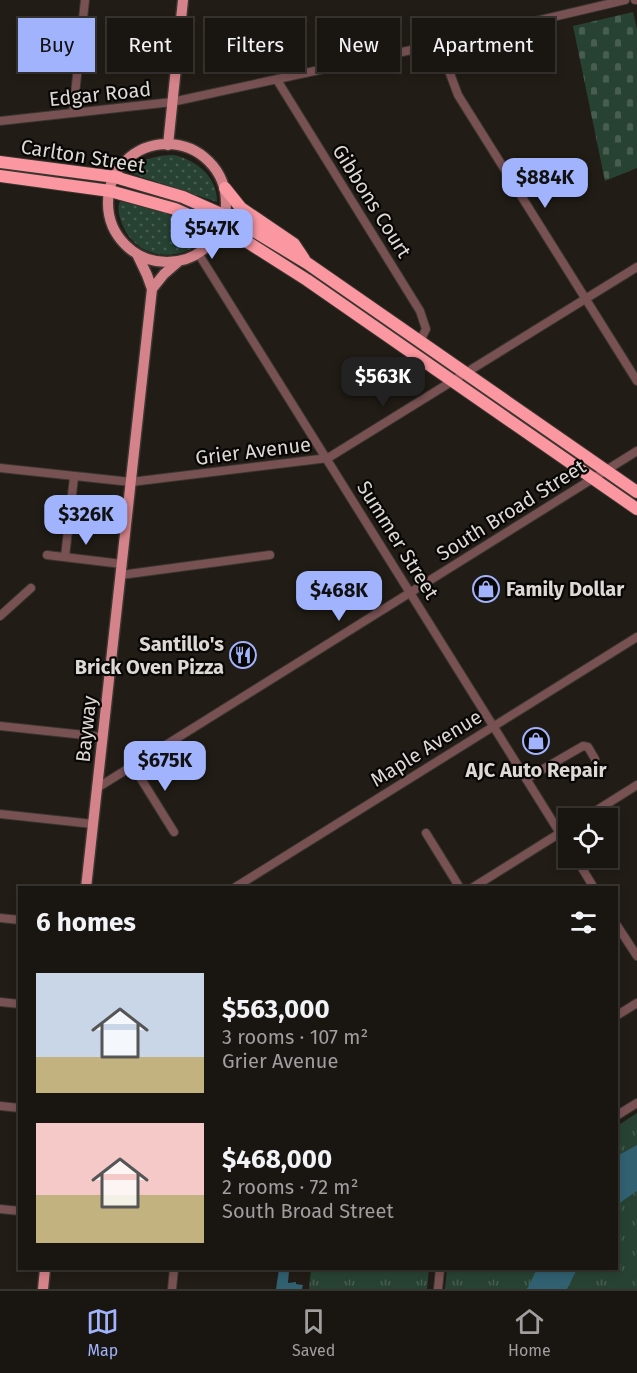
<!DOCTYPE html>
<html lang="en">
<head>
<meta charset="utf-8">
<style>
	:root { --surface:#191510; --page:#221e19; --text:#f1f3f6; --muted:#9f9f9f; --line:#373430; --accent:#a1b3fd }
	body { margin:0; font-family:"Fira Sans",sans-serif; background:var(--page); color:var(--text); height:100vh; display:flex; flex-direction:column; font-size:22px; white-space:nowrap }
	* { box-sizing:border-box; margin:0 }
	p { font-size:20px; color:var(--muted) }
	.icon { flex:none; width:33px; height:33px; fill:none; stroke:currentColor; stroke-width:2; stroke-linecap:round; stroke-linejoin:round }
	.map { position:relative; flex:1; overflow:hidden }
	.side { position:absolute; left:18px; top:886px; width:600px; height:384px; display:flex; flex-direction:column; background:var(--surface); border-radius:0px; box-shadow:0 3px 9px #0003,0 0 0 2px var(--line) }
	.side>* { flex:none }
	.guide { position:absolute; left:18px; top:18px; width:602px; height:54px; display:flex; gap:12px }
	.fabs { position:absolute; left:558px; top:808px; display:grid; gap:12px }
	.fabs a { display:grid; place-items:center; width:60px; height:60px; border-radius:0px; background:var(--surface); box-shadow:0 3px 9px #0003,0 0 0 2px var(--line); font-size:30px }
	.price { position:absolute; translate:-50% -51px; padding:0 14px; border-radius:12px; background:var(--accent); color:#111; font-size:20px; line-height:39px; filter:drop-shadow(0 2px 3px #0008) }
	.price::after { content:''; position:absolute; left:50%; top:36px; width:18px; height:14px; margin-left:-9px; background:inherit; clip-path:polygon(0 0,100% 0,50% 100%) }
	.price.on { background:#222; color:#fff }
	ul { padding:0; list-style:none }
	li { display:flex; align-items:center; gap:18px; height:150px; padding:0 18px }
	li span { display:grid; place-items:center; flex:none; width:168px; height:120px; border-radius:0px; color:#555 }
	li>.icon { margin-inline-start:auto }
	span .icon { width:72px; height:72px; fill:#fffc; stroke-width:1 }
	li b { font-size:26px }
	h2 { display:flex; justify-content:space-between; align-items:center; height:72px; padding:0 18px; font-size:26px }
	.pill { padding:0 21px; border-radius:0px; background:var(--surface); box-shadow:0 3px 9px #0003,0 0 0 2px var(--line); font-size:21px; line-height:54px }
	.pill.on { background:var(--accent); color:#111 }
	.dock { display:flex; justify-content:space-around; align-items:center; height:84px; border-top:2px solid var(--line); background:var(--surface); font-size:16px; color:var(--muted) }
	.dock a { display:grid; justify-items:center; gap:3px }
	.dock .on { color:var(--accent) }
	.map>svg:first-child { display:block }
	.grass { fill:url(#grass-dots) }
	.cemetery { fill:url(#cemetery-stones) }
	.park { fill:url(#park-tufts) }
	.water { fill:#316071 }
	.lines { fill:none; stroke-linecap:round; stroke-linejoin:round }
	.minor-casing { stroke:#3b3630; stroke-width:10 }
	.major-casing { stroke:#3b3630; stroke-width:13 }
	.highway-casing { stroke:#3b3630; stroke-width:14 }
	.minor { stroke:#785153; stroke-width:8 }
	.major { stroke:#d5838a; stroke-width:10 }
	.highway { stroke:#fa97a0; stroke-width:12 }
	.labels { text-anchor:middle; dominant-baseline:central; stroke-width:4.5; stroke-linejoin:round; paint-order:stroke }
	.street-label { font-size:20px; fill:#ddd9d5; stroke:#090705 }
	.poi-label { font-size:20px; font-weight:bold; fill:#ddd9d5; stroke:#090705; text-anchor:start }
</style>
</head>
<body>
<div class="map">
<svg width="637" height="1289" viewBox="0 0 637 1289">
	<defs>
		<pattern id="grass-dots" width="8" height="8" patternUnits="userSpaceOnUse" patternTransform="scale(1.5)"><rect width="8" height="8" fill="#274233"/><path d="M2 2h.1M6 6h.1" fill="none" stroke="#465d50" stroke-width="1.8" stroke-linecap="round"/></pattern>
		<pattern id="cemetery-stones" width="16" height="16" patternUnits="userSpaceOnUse" patternTransform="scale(1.5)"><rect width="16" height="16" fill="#274233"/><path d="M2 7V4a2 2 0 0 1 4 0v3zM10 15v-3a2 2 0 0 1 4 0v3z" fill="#465d50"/></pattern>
		<pattern id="park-tufts" width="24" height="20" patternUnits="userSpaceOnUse" patternTransform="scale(1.5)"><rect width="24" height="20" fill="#274233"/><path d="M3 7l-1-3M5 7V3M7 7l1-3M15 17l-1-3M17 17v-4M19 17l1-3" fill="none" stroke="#465d50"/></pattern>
	</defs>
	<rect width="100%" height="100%" fill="#211c15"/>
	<!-- grass -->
	<path class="grass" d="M174 155C197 160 218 178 217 202L130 173C139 159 158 155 174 155Z
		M120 201 163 212 211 232C188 264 137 263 122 224 119 216 117 209 120 201Z"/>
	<!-- cemetery -->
	<path class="cemetery" d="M633 12 637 29V168L605 181 573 26Z"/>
	<!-- park -->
	<path class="park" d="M637 1113V1289H445L447 1269H616L617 1126Z
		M311 1269H429L427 1289H309Z"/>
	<!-- water -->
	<path class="water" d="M637 1145V1191L621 1202 617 1208V1156Z
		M279 1269 289 1271 288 1283 296 1282V1284L303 1285 302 1289H276Z
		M537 1269H577L567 1289H527Z"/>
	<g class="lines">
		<defs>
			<path id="minor" d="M635 0H637
				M439 44 458 95 637 381
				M277 80 420 311 426 329 420 341
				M73 113 85 0
				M0 121 172 102 439 44 625 0
				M198 253 568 846
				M0 468 131 482 328 458 637 267
				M47 555 122 564
				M65 557 74 477
				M121 575 270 555
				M0 616 31 588
				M0 726 103 737
				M133 766 174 832
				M526 779 583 746 588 747 595 759
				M97 788 637 451
				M0 814 93 824
				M583 819 637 785
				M426 833 460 888
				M576 858 594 888
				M234 888 637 637
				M472 888 568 828
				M0 918 20 920
				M616 924 637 956
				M0 1002 20 1004
				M616 1016 637 1003
				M0 1106 20 1108
				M616 1116 637 1103
				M0 1209 20 1211
				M172 1289 174 1269
				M438 1289 440 1269"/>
			<path id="major" d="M108 203a59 59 0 1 1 118 0a59 59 0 1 1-118 0Z
				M168 145 183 0
				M152 289 164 274 179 261
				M86 888 152 289 147 275 137 254
				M43 1289 45 1269"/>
			<path id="highway" d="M0 162 115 177 183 197 239 222 307 263 637 492
				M0 176 110 191 175 209 241 238 307 280 637 509
				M225 188 241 208 294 244 304 259"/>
		</defs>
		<!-- minor casing -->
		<use href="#minor" class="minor-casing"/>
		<!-- major casing -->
		<use href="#major" class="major-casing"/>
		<!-- highway casing -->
		<use href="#highway" class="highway-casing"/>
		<!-- minor -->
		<use href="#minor" class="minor"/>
		<!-- major -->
		<use href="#major" class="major"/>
		<!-- highway -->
		<use href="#highway" class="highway"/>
	</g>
	<!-- icons -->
	<defs>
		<symbol id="shop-ring" viewBox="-11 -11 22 22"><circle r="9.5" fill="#090705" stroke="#a1b3fd" stroke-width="1.5"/><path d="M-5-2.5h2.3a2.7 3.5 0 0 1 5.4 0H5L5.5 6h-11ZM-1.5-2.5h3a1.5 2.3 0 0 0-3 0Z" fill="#a1b3fd"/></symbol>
		<symbol id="restaurant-ring" viewBox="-11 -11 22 22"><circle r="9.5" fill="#090705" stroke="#a1b3fd" stroke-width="1.5"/><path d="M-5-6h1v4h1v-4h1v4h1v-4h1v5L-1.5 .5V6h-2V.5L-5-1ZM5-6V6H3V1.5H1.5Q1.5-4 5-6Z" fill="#a1b3fd"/></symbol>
	</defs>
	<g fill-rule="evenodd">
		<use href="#shop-ring" x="471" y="574" width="30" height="30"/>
		<use href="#restaurant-ring" x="228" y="640" width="30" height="30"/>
		<use href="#shop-ring" x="521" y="726" width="30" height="30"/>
	</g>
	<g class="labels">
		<!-- street labels -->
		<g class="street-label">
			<text transform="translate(100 94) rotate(-6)">Edgar Road</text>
			<text transform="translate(83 156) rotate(9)">Carlton Street</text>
			<text transform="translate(372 201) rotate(58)">Gibbons Court</text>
			<text transform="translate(253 451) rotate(-7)">Grier Avenue</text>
			<text transform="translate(511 510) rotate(-32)">South Broad Street</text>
			<text transform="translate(398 540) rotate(58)">Summer Street</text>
			<text transform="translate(86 729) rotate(-84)">Bayway</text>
			<text transform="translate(426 748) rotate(-32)">Maple Avenue</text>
		</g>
		<!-- poi labels -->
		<g class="poi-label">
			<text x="506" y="589">Family Dollar</text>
			<text x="224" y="644" text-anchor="end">Santillo's<tspan x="224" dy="23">Brick Oven Pizza</tspan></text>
			<text x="536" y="770" text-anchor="middle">AJC Auto Repair</text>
		</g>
	</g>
</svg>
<div class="fabs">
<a><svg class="icon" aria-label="locate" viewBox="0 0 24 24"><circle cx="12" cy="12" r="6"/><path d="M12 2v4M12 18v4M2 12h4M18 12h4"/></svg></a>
</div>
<b class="price" style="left:545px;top:209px">$884K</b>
<b class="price" style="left:212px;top:260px">$547K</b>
<b class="price on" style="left:383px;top:408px">$563K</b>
<b class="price" style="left:86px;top:546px">$326K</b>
<b class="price" style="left:339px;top:622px">$468K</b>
<b class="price" style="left:165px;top:792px">$675K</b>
<div class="guide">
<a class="pill on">Buy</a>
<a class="pill">Rent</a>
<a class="pill">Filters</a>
<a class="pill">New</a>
<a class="pill">Apartment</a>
</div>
<section class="side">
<h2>6 homes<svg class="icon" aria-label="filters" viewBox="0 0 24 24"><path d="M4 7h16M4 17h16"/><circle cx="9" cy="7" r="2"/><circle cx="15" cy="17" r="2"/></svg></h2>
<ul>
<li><span style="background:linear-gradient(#c9d6e8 70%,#c2b280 0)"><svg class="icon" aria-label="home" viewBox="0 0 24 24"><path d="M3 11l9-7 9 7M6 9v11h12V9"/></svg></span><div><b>$563,000</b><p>3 rooms · 107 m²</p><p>Grier Avenue</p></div></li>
<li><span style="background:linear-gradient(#f6c9c9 60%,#c2b280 0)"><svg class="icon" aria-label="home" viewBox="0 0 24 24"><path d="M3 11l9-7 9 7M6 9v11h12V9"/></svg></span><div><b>$468,000</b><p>2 rooms · 72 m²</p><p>South Broad Street</p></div></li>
</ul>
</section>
</div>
<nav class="dock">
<a class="on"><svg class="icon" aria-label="map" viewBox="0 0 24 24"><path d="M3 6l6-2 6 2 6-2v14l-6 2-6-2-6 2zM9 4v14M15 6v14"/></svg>Map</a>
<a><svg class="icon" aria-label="saved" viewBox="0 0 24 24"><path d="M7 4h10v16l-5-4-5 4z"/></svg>Saved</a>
<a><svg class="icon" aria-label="home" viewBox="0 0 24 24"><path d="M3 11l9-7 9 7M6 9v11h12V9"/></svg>Home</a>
</nav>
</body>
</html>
